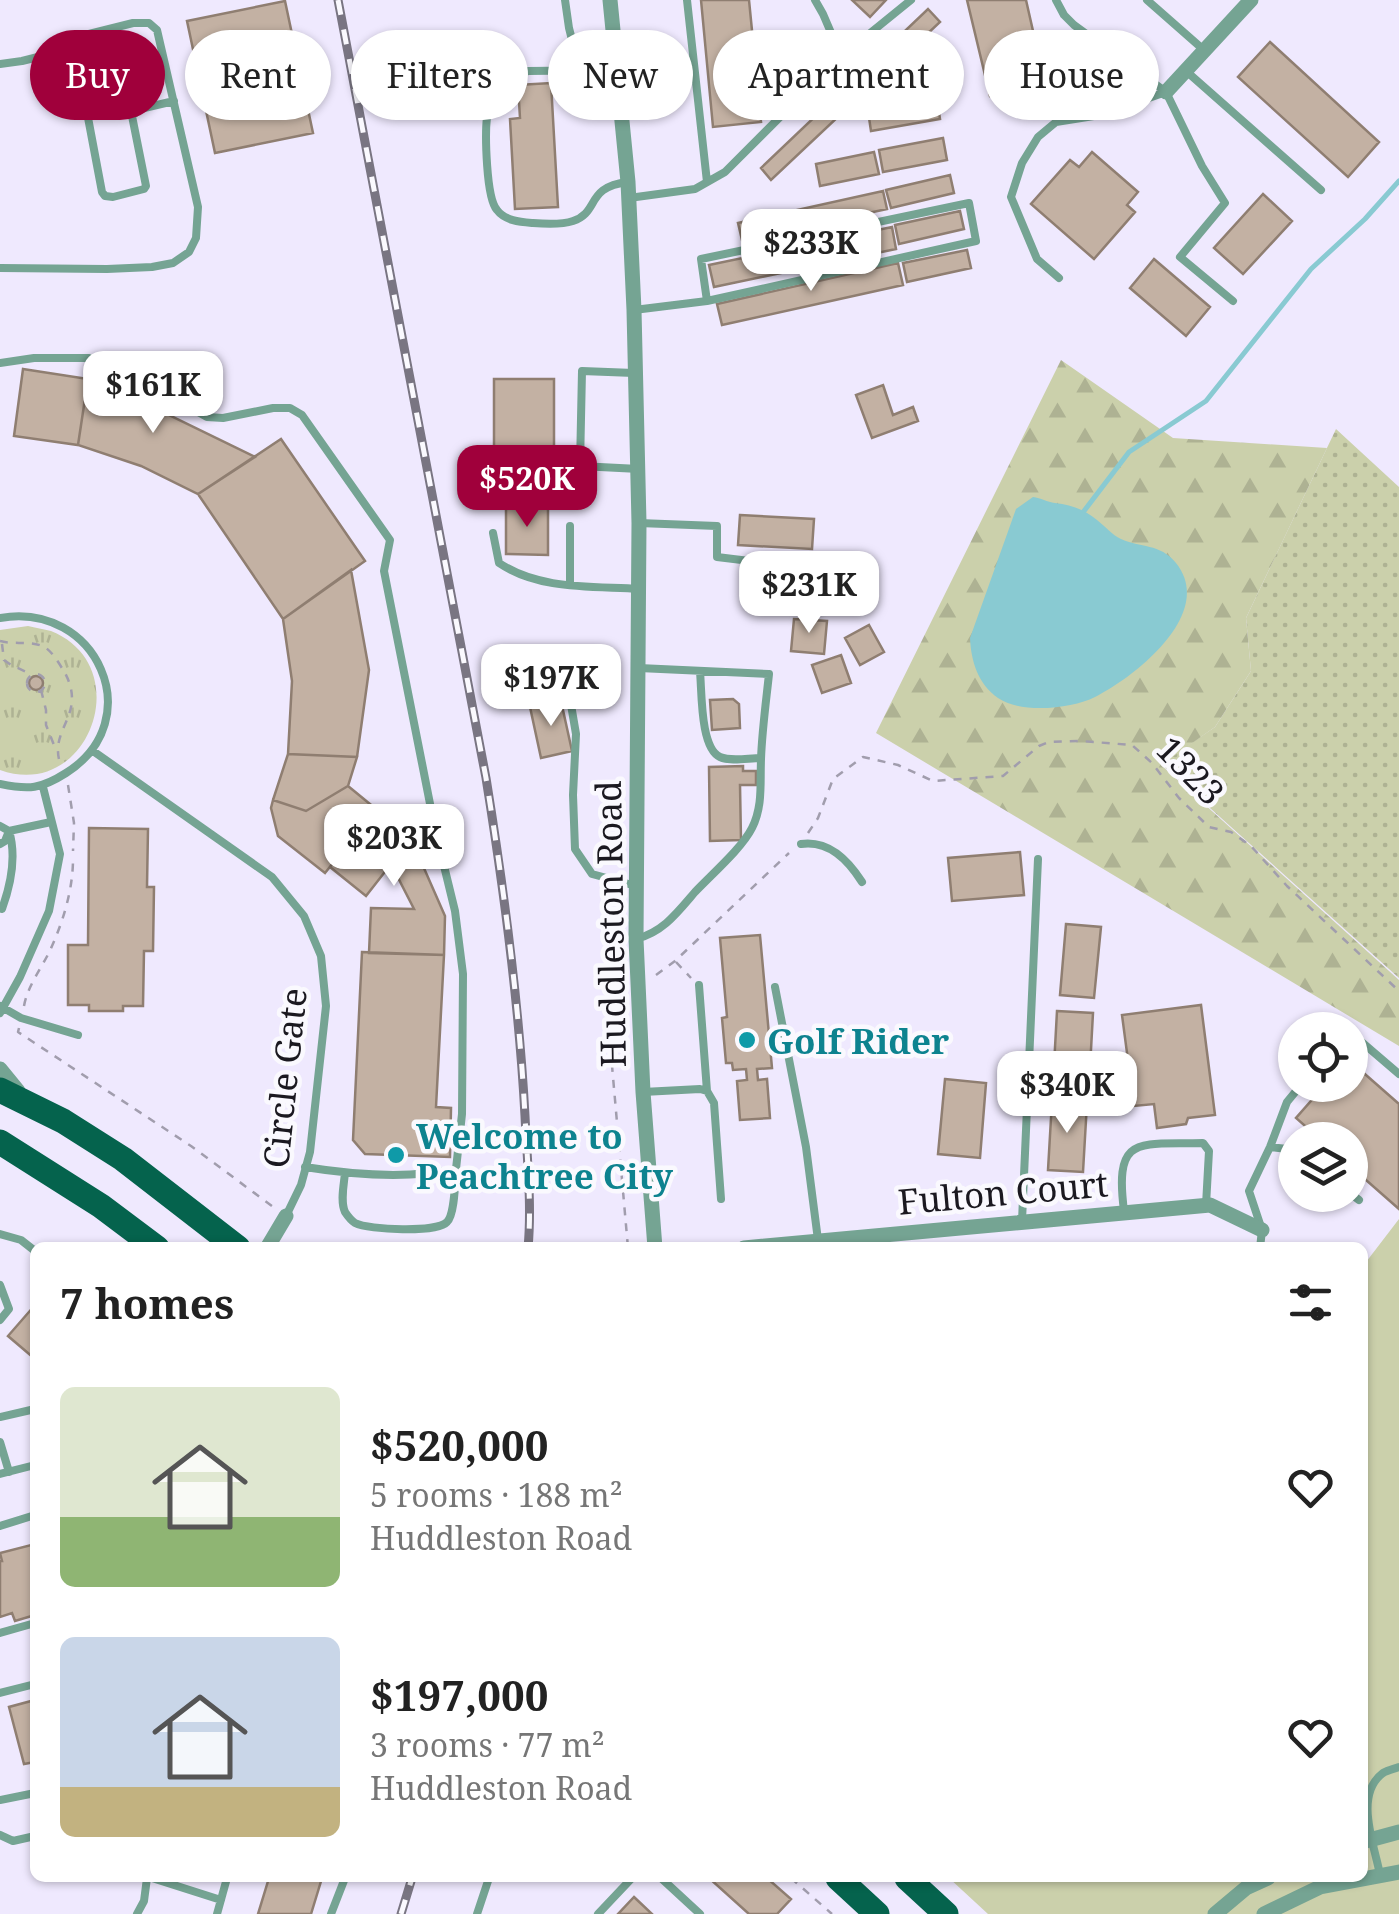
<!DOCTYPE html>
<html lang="en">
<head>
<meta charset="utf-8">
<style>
	:root { --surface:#fff; --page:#f2f2f2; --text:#222; --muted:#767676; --accent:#a0003b }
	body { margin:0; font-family:"Noto Serif",serif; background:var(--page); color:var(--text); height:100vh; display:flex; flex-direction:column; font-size:38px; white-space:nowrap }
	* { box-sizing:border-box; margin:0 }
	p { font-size:32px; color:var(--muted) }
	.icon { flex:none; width:55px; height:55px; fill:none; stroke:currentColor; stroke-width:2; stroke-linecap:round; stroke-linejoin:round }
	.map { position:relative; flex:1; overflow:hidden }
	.side { position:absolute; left:30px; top:1242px; width:1338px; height:640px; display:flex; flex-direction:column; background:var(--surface); border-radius:15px; box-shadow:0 2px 8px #0004 }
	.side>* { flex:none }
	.hud { position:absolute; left:30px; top:30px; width:1340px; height:90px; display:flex; gap:20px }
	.controls { position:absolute; left:1278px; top:1012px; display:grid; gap:20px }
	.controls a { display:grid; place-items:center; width:90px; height:90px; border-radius:50%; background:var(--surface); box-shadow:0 2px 8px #0004; font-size:50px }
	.price { position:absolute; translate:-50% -85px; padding:0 22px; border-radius:20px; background:#fff; color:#222; font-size:32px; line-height:65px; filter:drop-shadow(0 2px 5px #0008) }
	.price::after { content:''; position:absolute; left:50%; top:60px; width:30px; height:22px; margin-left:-15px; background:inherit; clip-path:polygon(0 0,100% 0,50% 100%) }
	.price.current { background:var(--accent); color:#fff }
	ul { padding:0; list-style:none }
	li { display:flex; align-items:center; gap:30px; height:250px; padding:0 30px }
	li span { display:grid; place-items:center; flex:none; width:280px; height:200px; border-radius:15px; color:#555 }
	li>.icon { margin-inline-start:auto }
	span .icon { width:120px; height:120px; fill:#fffc; stroke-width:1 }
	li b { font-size:42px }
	h2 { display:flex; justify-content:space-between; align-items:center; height:120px; padding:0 30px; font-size:42px }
	.tag { padding:0 35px; border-radius:45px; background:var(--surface); box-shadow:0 2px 8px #0004; font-size:35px; line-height:90px }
	.tag.current { background:var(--accent); color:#fff }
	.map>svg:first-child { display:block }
	.grass { fill:url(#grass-dots) }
	.forest { fill:url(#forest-firs) }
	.park { fill:url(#park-tufts) }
	.garden { fill:#cbd0ab }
	.water { fill:#89cad2 }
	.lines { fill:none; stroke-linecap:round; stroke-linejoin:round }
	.stream { stroke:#89cad2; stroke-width:5 }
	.building { fill:#c3b1a3; stroke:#8f7e71; stroke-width:2.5 }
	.path { stroke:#a19dad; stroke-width:2.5; stroke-dasharray:8 8; stroke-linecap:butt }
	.service { stroke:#75a493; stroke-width:8 }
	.minor { stroke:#75a493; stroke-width:15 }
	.primary { stroke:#05634d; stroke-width:25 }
	.rail-casing { stroke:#797582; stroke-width:9 }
	.rail { stroke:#faf9fe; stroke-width:5; stroke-dasharray:15; stroke-linecap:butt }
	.culture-dot { fill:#0f9aa8; stroke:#faf9fe; stroke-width:4 }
	.labels { text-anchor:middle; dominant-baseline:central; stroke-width:9; stroke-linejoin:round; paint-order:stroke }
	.street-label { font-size:35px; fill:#1b1920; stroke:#faf9fe }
	.culture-label { font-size:35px; font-weight:bold; fill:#0d838f; stroke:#faf9fe; text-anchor:start }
</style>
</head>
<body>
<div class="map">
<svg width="1399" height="1914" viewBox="0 0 1399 1914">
	<defs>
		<pattern id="grass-dots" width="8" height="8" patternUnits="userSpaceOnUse" patternTransform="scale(2.5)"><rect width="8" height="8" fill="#cbd0ab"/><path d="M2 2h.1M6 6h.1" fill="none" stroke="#aeb293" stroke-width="1.8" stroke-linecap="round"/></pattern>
		<pattern id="forest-firs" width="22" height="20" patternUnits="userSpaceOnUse" patternTransform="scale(2.5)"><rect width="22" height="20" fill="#cbd0ab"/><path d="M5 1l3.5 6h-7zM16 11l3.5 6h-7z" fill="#aeb293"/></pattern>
		<pattern id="park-tufts" width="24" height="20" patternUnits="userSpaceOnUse" patternTransform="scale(2.5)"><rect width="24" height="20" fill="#cbd0ab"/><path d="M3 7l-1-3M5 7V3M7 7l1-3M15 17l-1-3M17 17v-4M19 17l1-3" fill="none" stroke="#aeb293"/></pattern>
	</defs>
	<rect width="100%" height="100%" fill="#efe9fe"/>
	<!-- grass -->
	<path class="grass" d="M1336 429 1399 487V978L1161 764 1215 727 1251 671 1246 618Z"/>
	<!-- forest -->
	<path class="forest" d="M1061 360 1173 438 1327 448 1246 618 1251 671 1215 727 1161 765 1399 980V1046L876 733Z"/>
	<!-- park -->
	<path class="park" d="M28 626C35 628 44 629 51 631 138 666 89 802 0 770V630Z"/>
	<!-- garden -->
	<path class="garden" d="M1399 1219V1914H988L949 1878H1362L1363 1266Z"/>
	<!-- water -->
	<path class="water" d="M1033 497C1041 498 1047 502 1055 503 1071 505 1084 509 1097 520 1105 526 1112 535 1121 539 1140 548 1160 543 1176 563 1216 613 1136 676 1095 697 1071 709 1021 714 998 698 978 684 971 661 970 638L1016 509Z"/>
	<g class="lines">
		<!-- stream -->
		<path class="stream" d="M1084 511 1129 452 1206 401 1311 269 1365 219 1399 181"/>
	</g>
	<!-- building -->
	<path class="building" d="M701 0H749L761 122 713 127Z
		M852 0H886L870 17Z
		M967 0H1026L1045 84 990 96Z
		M285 1 313 133 215 153 187 21Z
		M928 9 940 22 925 36 945 58 918 83 905 70 884 90 876 81 771 180 761 168Z
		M1270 42 1379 142 1348 177 1238 77Z
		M551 83 558 207 515 209 510 119 520 118 518 85Z
		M937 99 940 119 871 131 868 111Z
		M943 138 947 160 883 172 879 150Z
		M874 152 879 174 820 186 816 164Z
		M1092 152 1138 192 1127 205 1135 212 1094 259 1031 204 1070 160 1079 167Z
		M950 175 954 193 891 208 886 190Z
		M883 191 887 209 742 240 738 223Z
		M1263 194 1292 221 1243 274 1214 248Z
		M960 211 964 229 899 244 895 225Z
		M892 227 896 249 714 287 709 265Z
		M967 250 971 268 907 282 903 263Z
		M1154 259 1210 307 1186 336 1130 288Z
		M898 263 903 285 722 325 717 304Z
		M23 369 88 379 78 445 14 436Z
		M95 373 166 397 161 411 255 457 198 494 141 466 78 445 88 379Z
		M494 379H554V474L514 473V457H494Z
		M883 385 893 415 913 407 918 421 872 438 856 395Z
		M281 439 365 561 283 619 198 494Z
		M506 506H548V555L506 554Z
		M740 515 814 519 812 549 738 545Z
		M351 570 369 670 357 757 288 754 292 681 283 619Z
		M794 619 827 621 824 654 791 651Z
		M869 625 884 652 860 665 845 638Z
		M841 655 851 683 822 693 812 665Z
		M29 683a7 7 0 1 1 14 0a7 7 0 1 1-14 0Z
		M733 699 739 704 740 728 712 730 710 700Z
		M561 701 572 751 541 758 530 707Z
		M288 754 357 757 348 786 306 811 273 800Z
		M743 766V771H756V785H740L741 840 710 841 709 767Z
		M348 786 376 809 325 873 278 836 271 808 273 800 306 811Z
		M376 809 409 834 445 916 444 955 369 953 371 908 414 909 391 864 366 896 330 867Z
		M89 828 148 829 147 887H154L153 951H144L143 1006H123V1011H89V1005H68V945H88Z
		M1020 852 1024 895 952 901 948 858Z
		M1066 924 1101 927 1094 998 1060 995Z
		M760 935 772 1068 757 1069 758 1080 767 1079 770 1118 740 1120 737 1081 747 1080 746 1069 733 1070 732 1063H726L722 1018 727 1017 720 938Z
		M362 952 444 955 436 1107 451 1108 450 1157 365 1154 353 1140Z
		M1201 1005 1215 1115 1188 1118 1186 1124 1157 1128 1154 1104 1134 1106 1122 1015Z
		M1057 1011 1093 1013 1089 1086 1053 1084Z
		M1350 1061 1399 1104V1209L1350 1166V1140H1321L1296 1118 1325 1085H1350Z
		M945 1079 986 1083 980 1158 938 1154Z
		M1052 1101 1087 1103 1083 1172 1048 1170Z
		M35 1305V1359L8 1336Z
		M35 1544V1615L15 1621 12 1613 0 1617V1561H2L0 1553Z
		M35 1700V1762L24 1764 9 1707Z
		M269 1878H322L311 1914H258Z
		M709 1878H767L791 1899 777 1914H749Z
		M634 1897 652 1914H618Z"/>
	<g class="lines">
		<!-- path -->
		<path class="path" d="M0 641C14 645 33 640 46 648 54 654 60 665 65 673 87 715 49 728 60 763
			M2 644 4 660 11 665 31 674
			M27 683a9 9 0 1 1 18 0a9 9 0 1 1-18 0Z
			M41 690 46 710V725L56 750
			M68 785 74 823 73 851
			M808 833 818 818 833 779 863 757 898 765 933 781 1003 776 1039 746 1049 742 1081 741 1132 745 1152 763 1179 798 1209 827 1231 832 1251 846 1287 886 1399 991
			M676 962 691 978
			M656 975 675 961 789 853
			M623 978 616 979 608 986 606 997 628 1248
			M24 1006C28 984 43 967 52 946 64 919 73 888 73 859
			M19 1028 18 1032 191 1146 272 1206
			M791 1878 832 1914"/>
		<!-- service -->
		<path class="service" d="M565 0 569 28 580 71
			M687 0 707 182
			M815 0 823 14 841 56
			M1056 0 1064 15 1074 25 1166 92 1202 166 1225 203 1180 257 1233 301
			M1147 0 1205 51
			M73 38 102 192 105 196 113 197 144 189 146 186 132 116 140 109 174 101
			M0 64 22 61 50 54 73 38 133 23H149L157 30 198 207 196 238 189 252 173 263 152 267 107 269 0 268
			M616 70 528 71C507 81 512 88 500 104 497 109 492 112 487 117 485 134 486 198 497 210 505 221 521 222 533 223 545 224 561 225 573 221 600 212 585 187 628 182
			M1186 71 1321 190
			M629 198 695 189 725 172 837 60 911 0
			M1059 278 1037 259 1011 197 1022 163 1038 137 1056 122 1100 115 1166 92
			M634 310 707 301 701 259 969 203 976 241 707 301
			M0 363 34 358H89L180 391 177 400 207 417 223 418 273 408H290L302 415 390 540 384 571 435 829 455 911 463 974 462 1114 456 1169C408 1179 354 1175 305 1167
			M634 373 582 371 580 466 639 469
			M639 523 717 526V557L816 569
			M570 526V585
			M493 533 499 563C539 590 591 586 639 589
			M0 618C97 601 150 720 66 773 41 789 29 790 0 784
			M700 672C702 691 700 748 720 757 731 762 748 758 761 758
			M535 688 569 693 576 734 573 795 575 849 592 874 636 886
			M93 751 272 877 304 916 321 956 326 1006 310 1152 301 1185 286 1216
			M0 826 9 831 51 822
			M0 844 5 841 9 831
			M801 844C829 840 848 860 862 882
			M2 909C11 884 17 857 9 831
			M636 939C663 932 677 913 695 892 712 874 742 848 752 828 763 806 760 784 761 759 762 731 766 702 769 674L639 668
			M699 985 707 1091
			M775 987 806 1147 818 1240
			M0 1006 21 1018 78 1035
			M0 1013 20 977 49 911 60 854 43 787
			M1350 1032 1399 1074
			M643 1092 700 1089 707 1091 714 1103 721 1199
			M1270 1147 1295 1150
			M345 1173C344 1184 340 1201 345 1212 347 1215 352 1221 355 1223 369 1230 437 1233 447 1222 455 1214 455 1181 456 1169
			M1350 1193 1359 1200
			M1124 1211C1114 1133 1139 1145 1203 1143L1209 1151 1206 1205
			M1022 1221 1038 859
			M0 1234 21 1240 35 1251
			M1260 1248 1262 1230 1249 1191 1270 1147 1287 1102 1301 1085
			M0 1285 9 1309 0 1320
			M0 1417 35 1409
			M0 1442 9 1472
			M0 1474 35 1465
			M0 1526 35 1515
			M0 1633 35 1623
			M0 1693 35 1684
			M0 1800 35 1793
			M0 1835 13 1841 35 1836
			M1380 1875C1375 1846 1353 1795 1383 1773 1388 1770 1394 1769 1399 1767
			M152 1878 221 1900
			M661 1878 700 1914
			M137 1914 144 1901 147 1878
			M217 1914 227 1878
			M331 1914 345 1878
			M477 1914 489 1878
			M598 1914 632 1878"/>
		<!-- minor -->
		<path class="minor" d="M610 0 628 182 634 310 639 523 636 939 643 1092 655 1248
			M1166 92 1251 0
			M0 1069 18 1091
			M267 1248 286 1216
			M744 1248 1210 1205 1262 1230
			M1362 1842 1399 1832
			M1215 1914 1246 1888 1268 1878
			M1264 1914 1320 1887 1399 1872"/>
		<!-- primary -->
		<path class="primary" d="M0 1090 63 1121 123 1159 238 1248
			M0 1142 101 1206 157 1248
			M838 1878 877 1914
			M907 1878 946 1914"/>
		<defs>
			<path id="rail" d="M338 0 486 778C504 890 519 1002 525 1116 527 1159 532 1205 528 1248
				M401 1914 412 1878"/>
		</defs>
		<!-- rail casing -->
		<use href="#rail" class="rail-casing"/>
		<!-- rail -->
		<use href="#rail" class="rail"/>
	</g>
	<!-- markers -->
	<g class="culture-dot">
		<circle cx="747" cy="1040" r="10"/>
		<circle cx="396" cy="1155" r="10"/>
	</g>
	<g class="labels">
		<!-- street labels -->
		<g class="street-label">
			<text transform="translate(1191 770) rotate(46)">1323</text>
			<text transform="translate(610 924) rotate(-91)">Huddleston Road</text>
			<text transform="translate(284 1078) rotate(-84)">Circle Gate</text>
			<text transform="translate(1003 1192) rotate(-5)">Fulton Court</text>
		</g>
		<!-- culture labels -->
		<g class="culture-label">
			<text x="767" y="1040">Golf Rider</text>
			<text x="416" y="1135">Welcome to<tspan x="416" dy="40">Peachtree City</tspan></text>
		</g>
	</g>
</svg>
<div class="controls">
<a><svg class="icon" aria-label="locate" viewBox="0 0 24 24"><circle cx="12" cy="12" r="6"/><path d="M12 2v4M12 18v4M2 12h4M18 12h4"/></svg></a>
<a><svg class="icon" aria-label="layers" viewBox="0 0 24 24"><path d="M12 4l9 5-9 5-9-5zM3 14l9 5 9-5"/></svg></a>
</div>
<b class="price" style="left:811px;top:294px">$233K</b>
<b class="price" style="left:153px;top:436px">$161K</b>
<b class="price current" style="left:527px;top:530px">$520K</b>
<b class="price" style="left:809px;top:636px">$231K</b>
<b class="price" style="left:551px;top:729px">$197K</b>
<b class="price" style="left:394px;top:889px">$203K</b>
<b class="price" style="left:1067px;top:1136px">$340K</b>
<div class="hud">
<a class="tag current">Buy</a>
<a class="tag">Rent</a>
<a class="tag">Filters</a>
<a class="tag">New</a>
<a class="tag">Apartment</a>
<a class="tag">House</a>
</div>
<section class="side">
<h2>7 homes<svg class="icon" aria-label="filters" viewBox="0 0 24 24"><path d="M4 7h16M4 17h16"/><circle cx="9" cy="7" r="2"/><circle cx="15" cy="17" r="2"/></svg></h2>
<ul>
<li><span style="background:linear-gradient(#dfe7d0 65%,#8fb573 0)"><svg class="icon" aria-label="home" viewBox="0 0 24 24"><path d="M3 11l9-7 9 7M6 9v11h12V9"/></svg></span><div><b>$520,000</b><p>5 rooms · 188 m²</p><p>Huddleston Road</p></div><svg class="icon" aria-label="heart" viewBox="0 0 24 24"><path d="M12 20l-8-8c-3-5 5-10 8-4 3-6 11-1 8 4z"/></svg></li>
<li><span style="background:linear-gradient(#c9d6e8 75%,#c2b280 0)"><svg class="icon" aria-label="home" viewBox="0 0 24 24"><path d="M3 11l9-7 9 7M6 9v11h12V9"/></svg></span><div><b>$197,000</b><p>3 rooms · 77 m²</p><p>Huddleston Road</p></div><svg class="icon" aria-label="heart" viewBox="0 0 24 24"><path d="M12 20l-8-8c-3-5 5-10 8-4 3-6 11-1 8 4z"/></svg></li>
</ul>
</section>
</div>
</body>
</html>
